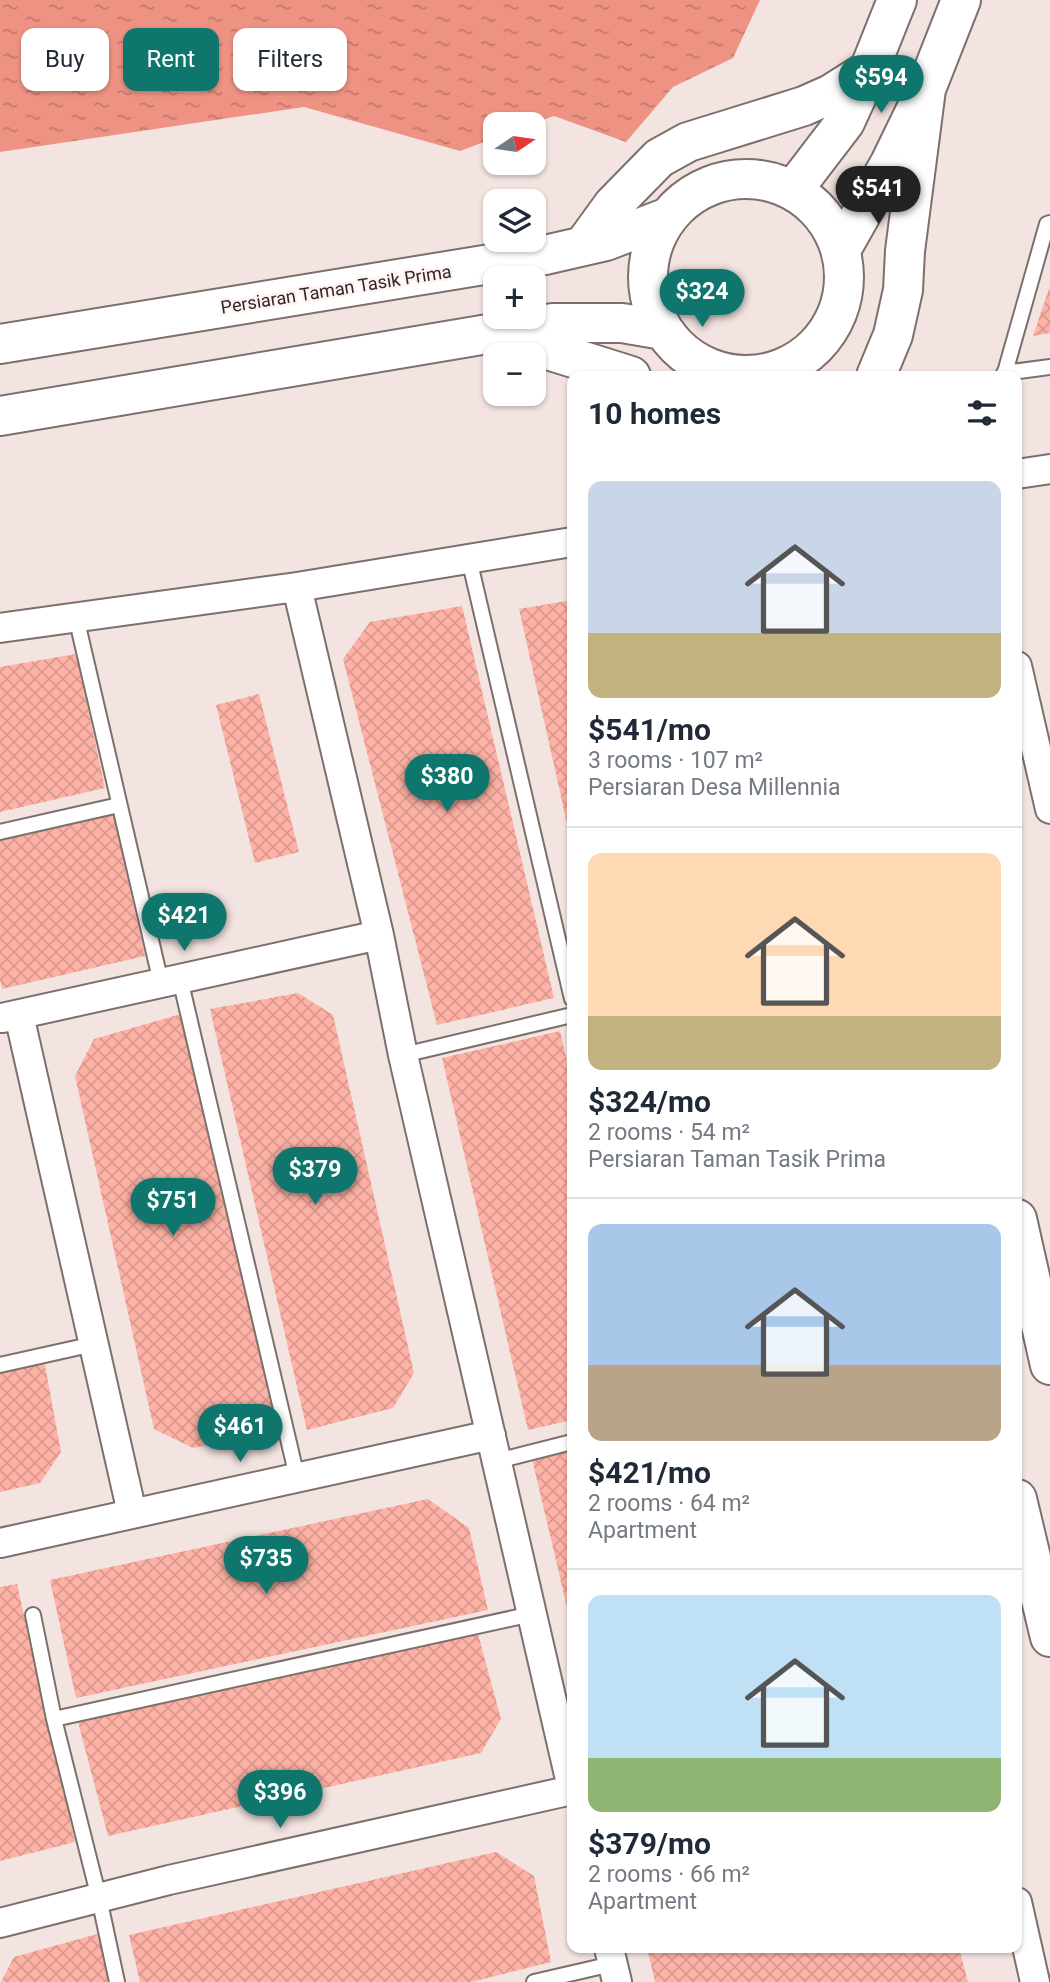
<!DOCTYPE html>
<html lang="en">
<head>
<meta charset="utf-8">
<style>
	:root { --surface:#fff; --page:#f6f6f7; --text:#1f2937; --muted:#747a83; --line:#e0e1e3; --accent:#0f766e }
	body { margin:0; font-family:Roboto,sans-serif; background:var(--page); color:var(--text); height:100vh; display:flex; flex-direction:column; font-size:26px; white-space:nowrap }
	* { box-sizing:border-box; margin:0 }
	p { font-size:23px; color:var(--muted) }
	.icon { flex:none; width:38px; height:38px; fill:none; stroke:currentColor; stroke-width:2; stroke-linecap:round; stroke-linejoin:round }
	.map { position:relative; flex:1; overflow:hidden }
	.sheet { position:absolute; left:567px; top:371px; width:455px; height:1582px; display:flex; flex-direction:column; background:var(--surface); border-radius:14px; box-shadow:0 2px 5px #0004 }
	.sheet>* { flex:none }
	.guide { position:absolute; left:21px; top:28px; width:441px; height:63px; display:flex; gap:14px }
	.needle { width:46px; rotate:77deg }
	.fabs { position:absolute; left:483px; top:112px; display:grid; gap:14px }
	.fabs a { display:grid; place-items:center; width:63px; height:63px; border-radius:14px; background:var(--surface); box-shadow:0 2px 5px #0004; font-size:35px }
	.price { position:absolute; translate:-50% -60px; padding:0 16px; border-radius:24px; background:var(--accent); color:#fff; font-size:23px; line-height:46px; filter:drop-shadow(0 2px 4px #0008) }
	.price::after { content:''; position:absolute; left:50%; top:42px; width:21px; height:16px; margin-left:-10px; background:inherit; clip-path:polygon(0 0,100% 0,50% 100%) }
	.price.on { background:#222; color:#fff }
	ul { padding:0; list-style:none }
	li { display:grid; align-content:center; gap:14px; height:371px; padding:0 21px }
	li+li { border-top:2px solid var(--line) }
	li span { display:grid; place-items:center; height:217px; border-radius:14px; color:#555 }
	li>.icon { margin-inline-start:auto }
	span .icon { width:126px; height:126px; fill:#fffc; stroke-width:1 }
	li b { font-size:30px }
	h2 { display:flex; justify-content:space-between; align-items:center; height:84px; padding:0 21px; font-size:30px }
	.chip { padding:0 24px; border-radius:14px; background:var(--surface); box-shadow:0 2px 5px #0004; font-size:24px; line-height:63px }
	.chip.on { background:var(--accent); color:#fff }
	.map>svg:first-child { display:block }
	.water { fill:url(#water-ripples) }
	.building { fill:url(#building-cross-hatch) }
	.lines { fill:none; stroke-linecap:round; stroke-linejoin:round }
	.service-casing { stroke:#7c6f6c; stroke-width:18 }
	.minor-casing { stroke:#7c6f6c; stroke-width:32 }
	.secondary-casing { stroke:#7c6f6c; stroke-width:42 }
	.service { stroke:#fff; stroke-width:14 }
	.minor { stroke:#fff; stroke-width:28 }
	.secondary { stroke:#fff; stroke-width:38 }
	.labels { text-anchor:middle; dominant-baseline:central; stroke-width:5; stroke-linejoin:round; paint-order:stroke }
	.street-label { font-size:18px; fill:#2e2827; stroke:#fff2f0 }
</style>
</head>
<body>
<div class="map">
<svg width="1050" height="1982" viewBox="0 0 1050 1982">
	<defs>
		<pattern id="water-ripples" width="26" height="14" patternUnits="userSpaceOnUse" patternTransform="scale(1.75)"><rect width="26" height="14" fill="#ee9383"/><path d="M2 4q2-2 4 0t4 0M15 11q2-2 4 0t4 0" fill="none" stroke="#c1786b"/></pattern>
		<pattern id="building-cross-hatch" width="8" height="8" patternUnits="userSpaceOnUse" patternTransform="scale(1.75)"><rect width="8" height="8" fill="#feb2a5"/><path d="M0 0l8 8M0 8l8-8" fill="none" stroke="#da998e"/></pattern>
	</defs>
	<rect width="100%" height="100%" fill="#f4e4e1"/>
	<!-- water -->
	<path class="water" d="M0 0H760L733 58 673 87 626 142 554 116 532 124H495V138L460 151 304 107 0 152Z"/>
	<!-- building -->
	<path class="building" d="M1050 286V333L1033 336Z
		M572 600V841H571L519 609Z
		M462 606 554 998 437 1025 343 659 370 622Z
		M76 654 105 788 0 812V667Z
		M259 694 299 852 255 863 216 705Z
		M113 814 145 956 2 989 0 980V839Z
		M298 993 333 1015 414 1373 393 1408 307 1430 210 1009Z
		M181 1014 279 1432 193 1448 154 1429 75 1076 94 1039Z
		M560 1031 572 1084V1420L528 1430 442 1058Z
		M44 1360 61 1452 40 1483 0 1492V1370Z
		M572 1450V1624H571L532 1459Z
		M428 1499 469 1528 488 1610 76 1698 50 1580Z
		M17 1584 75 1842 0 1861V1587Z
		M478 1634 501 1719 481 1753 108 1836 78 1722Z
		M496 1852 534 1876 551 1962 471 1982H140L129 1935Z
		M101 1933 112 1982H1L14 1957Z
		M647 1948H959L968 1982H655Z"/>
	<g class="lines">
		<defs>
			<path id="service" d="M1004 373 1050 367
				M1004 376 1047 224 1050 223
				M469 559 572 999
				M76 617 161 983
				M0 832 119 805
				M180 979 297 1477
				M403 1055 572 1015
				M0 1365 94 1344
				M497 1461 572 1442
				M33 1615 54 1719 99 1898 117 1982
				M54 1719 532 1614
				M534 1982 612 1964"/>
			<path id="minor" d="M1017 474 1050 469
				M297 587 379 935 403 1055 572 1788
				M0 628 297 587 572 542
				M1017 666 1050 809
				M19 1015 132 1513
				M2 1018 379 935
				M0 1543 491 1435
				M1017 1902 1035 1982
				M0 1923 169 1880 572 1790
				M609 1948 617 1982"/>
			<path id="secondary" d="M648 277a98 98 0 1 1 196 0a98 98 0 1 1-196 0Z
				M793 190 845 122 869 70 897 0
				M584 245 613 205 659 158 688 142 804 106 831 94 869 70
				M841 250 890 163 926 89 961 0
				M500 335 631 376
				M0 344 545 255 606 241 668 217
				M876 376 893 335 903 290 905 251 926 89
				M0 416 553 323H622L663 330
				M1017 1219 1050 1365
				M1017 1499 1050 1637"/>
		</defs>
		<!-- service casing -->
		<use href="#service" class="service-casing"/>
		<!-- minor casing -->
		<use href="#minor" class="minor-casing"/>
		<!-- secondary casing -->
		<use href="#secondary" class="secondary-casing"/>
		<!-- service -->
		<use href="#service" class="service"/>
		<!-- minor -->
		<use href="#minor" class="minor"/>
		<!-- secondary -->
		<use href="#secondary" class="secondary"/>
	</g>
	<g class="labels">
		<!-- street labels -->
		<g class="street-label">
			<text transform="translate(336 289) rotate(-9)">Persiaran Taman Tasik Prima</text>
		</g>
	</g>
</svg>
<div class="fabs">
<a><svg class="needle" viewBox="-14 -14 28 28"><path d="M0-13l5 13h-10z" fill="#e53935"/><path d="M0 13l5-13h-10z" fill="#747a83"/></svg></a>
<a><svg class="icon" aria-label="layers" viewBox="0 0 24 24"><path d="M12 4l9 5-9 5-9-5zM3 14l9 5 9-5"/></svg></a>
<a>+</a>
<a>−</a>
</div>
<b class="price" style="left:881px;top:115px">$594</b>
<b class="price on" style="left:878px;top:226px">$541</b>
<b class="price" style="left:702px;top:329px">$324</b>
<b class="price" style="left:447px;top:814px">$380</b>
<b class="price" style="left:184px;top:953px">$421</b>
<b class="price" style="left:315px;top:1207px">$379</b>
<b class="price" style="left:173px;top:1238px">$751</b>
<b class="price" style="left:240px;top:1464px">$461</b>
<b class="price" style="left:266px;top:1596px">$735</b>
<b class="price" style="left:280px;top:1830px">$396</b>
<div class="guide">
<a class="chip">Buy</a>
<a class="chip on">Rent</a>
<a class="chip">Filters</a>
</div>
<section class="sheet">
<h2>10 homes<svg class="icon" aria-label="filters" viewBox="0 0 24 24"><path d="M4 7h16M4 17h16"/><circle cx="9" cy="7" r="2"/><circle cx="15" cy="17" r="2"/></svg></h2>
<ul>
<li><span style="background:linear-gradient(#c9d6e8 70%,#c2b280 0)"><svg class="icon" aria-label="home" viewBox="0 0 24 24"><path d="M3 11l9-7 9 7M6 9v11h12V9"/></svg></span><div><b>$541/mo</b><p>3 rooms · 107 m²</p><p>Persiaran Desa Millennia</p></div></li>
<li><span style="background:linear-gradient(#ffd9b3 75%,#c2b280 0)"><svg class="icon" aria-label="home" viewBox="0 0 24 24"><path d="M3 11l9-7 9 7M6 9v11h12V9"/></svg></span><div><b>$324/mo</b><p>2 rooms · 54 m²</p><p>Persiaran Taman Tasik Prima</p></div></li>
<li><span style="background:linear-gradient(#a9c7e8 65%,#b9a48a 0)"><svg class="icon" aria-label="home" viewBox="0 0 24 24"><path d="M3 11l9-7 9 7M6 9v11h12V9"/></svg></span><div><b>$421/mo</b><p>2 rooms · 64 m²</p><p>Apartment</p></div></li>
<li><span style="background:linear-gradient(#bfe0f5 75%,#8fb573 0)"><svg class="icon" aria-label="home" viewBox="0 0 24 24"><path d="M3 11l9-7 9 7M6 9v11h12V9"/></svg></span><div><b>$379/mo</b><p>2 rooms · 66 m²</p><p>Apartment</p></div></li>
</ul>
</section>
</div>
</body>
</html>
